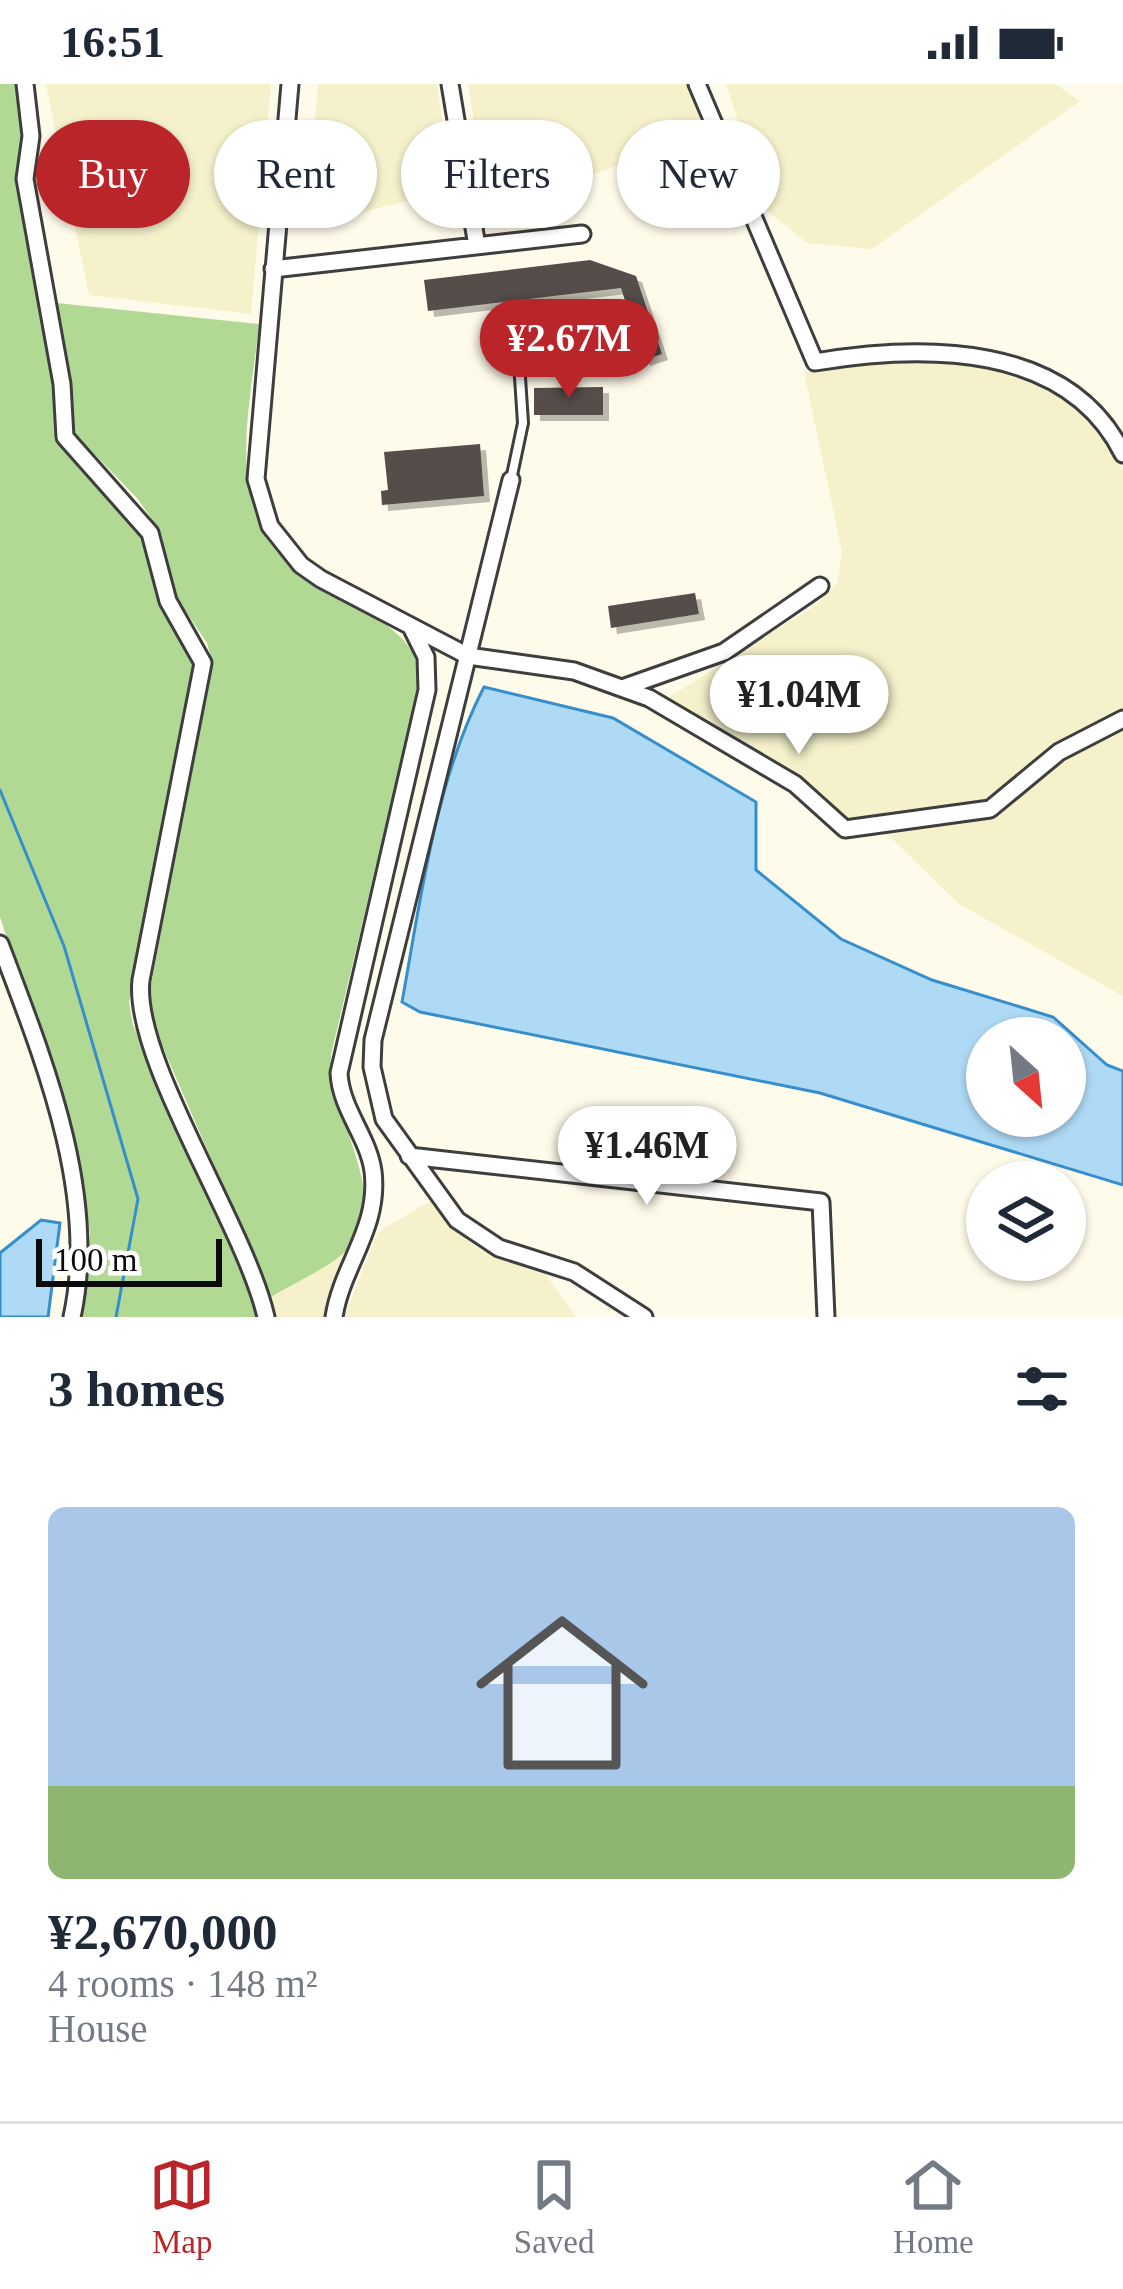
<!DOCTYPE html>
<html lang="en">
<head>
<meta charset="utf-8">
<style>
	:root { --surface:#fff; --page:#f6f6f7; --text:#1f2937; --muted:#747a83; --line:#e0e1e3; --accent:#ba2529 }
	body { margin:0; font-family:Georgia,serif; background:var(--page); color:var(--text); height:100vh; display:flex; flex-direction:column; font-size:45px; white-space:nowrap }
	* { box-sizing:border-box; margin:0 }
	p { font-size:39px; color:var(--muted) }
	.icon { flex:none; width:66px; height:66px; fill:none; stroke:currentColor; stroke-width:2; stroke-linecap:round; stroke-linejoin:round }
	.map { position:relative; height:1233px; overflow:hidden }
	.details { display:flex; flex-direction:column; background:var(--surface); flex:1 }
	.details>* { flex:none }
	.banner { position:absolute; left:36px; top:36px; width:1053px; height:108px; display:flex; gap:24px }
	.needle { width:78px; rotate:153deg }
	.buttons { position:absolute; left:966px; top:933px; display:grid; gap:24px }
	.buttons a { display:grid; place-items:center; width:120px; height:120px; border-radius:50%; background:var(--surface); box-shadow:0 3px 9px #0004; font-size:60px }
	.scale { position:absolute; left:36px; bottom:30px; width:186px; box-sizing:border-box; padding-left:12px; border:6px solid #0b0b0b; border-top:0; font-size:33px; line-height:42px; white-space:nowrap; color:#0b0b0b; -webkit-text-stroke:9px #fff; paint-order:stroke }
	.price { position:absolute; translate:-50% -102px; padding:0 27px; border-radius:42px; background:#fff; color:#222; font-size:39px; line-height:78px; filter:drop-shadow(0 3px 6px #0008) }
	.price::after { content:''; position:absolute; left:50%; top:72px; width:36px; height:27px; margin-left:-18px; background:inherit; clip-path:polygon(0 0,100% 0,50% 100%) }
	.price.selected { background:var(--accent); color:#fff }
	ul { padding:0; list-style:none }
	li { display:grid; align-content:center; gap:24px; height:636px; padding:0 48px }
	li span { display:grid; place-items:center; height:372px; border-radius:18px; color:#555 }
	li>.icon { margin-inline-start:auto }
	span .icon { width:216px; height:216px; fill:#fffc; stroke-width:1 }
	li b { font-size:51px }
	h2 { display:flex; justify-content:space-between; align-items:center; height:144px; padding:0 48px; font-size:51px }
	.chip { padding:0 42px; border-radius:54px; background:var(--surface); box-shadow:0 3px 9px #0004; font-size:42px; line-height:108px }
	.chip.selected { background:var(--accent); color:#fff }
	.status { display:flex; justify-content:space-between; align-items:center; height:84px; padding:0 60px; background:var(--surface); direction:ltr }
	.status svg { height:33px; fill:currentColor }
	.menu { display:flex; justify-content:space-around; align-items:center; height:168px; border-top:3px solid var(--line); background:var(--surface); font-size:33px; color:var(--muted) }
	.menu a { display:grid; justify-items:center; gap:6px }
	.menu .selected { color:var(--accent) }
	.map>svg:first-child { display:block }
	.farmland { fill:#f4f1cb }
	.forest { fill:#b2d994 }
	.water { fill:#afdaf5; stroke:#368ecc; stroke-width:3; fill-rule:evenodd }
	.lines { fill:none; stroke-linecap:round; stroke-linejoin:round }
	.stream { stroke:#368ecc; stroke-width:3 }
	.building { fill:#544d48; filter:url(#shadow) }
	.lane-casing { stroke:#3e3e3e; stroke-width:14 }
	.street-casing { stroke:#3e3e3e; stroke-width:21 }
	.lane { stroke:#fff; stroke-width:8 }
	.street { stroke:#fff; stroke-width:15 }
</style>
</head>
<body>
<div class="status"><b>16:51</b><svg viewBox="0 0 49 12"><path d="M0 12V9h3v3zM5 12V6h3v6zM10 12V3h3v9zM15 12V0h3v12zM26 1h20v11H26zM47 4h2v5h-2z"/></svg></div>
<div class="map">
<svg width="1123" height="1233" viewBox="0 0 1123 1233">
	<defs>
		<filter id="shadow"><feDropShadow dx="6" dy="6" stdDeviation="0" flood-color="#0004"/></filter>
	</defs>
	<rect width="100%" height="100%" fill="#fffbea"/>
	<!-- farmland -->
	<path class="farmland" d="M46 0H271L251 230 89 211Z
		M318 0H437L452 105 324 138 307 124Z
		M468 0H689L708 46 582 95 478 64Z
		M726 0H1055L1080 17 872 165 807 159 768 127Z
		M887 274 969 279 1048 303 1068 311 1100 341 1123 386V626L1055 662 987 718 848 737 799 694 666 615 818 520 838 498 842 468 804 288Z
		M1123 643V912L959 820 884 747 994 732 1063 674Z
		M430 1117 450 1143 479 1165 542 1185 576 1233H344L378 1148Z
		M353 1161 325 1233H276L271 1213Z"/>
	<!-- forest -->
	<path class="forest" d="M0 0H15L22 52 15 95 53 301 56 357 141 453 159 520 193 580 129 918 133 941 235 1169 257 1233H81L90 1150 76 1069 0 833Z
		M57 219 259 240C253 304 233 381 260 442 297 522 430 524 418 604L331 971C326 1026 394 1117 351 1162 332 1183 295 1198 271 1213L151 936 148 917 212 578 207 559 176 513 158 444 137 414 74 349Z"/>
	<!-- water -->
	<path class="water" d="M484 603 613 634 756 718V786L841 855 932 896 1053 933 1107 981 1123 987V1101L820 1009 420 928 402 918C421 814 435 698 484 603ZM987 954H1065V1032H987Z
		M41 1136 60 1139 48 1233H0V1169Z"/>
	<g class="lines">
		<!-- stream -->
		<path class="stream" d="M0 706 64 862 138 1115 116 1233"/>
	</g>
	<!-- building -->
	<path class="building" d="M590 176 636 192 662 270 644 276 621 204 428 227 424 196Z
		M603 303V331H534V304Z
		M480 360 484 412 382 421 381 407 388 406 384 368Z
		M695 509 699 530 611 544 608 522Z"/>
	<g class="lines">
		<defs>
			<path id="lane" d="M511 396 523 339 516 233"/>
			<path id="street" d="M25 0 31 52 25 95 62 300 65 353 150 449 168 517 203 579 141 896C132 975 245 1141 266 1233
				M290 0 256 395 270 442 301 481 321 495 468 572 574 587 649 614 795 700 845 745 990 725 1059 668 1123 635
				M450 0 477 162
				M697 0 815 278C923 260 1068 258 1123 370
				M273 185 582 150
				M511 396 373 956 372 983 384 1035 457 1136 499 1164 574 1188 644 1233
				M625 603 724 568 820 502
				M0 860C43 974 99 1110 72 1233
				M409 1072 821 1118 826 1233
				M334 1233C342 1181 380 1144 373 1087 368 1052 341 1026 339 989L427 606 426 573 412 545"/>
		</defs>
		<!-- lane casing -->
		<use href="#lane" class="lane-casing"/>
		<!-- street casing -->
		<use href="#street" class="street-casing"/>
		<!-- lane -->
		<use href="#lane" class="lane"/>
		<!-- street -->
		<use href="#street" class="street"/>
	</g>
</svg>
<div class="buttons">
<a><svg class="needle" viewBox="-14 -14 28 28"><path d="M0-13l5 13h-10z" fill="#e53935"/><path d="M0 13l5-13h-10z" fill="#747a83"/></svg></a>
<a><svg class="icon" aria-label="layers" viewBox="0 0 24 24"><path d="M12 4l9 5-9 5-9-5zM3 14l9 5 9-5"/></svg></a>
</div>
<div class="scale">100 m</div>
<b class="price selected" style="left:569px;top:317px">¥2.67M</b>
<b class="price" style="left:799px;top:673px">¥1.04M</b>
<b class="price" style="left:647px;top:1124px">¥1.46M</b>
<div class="banner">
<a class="chip selected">Buy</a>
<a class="chip">Rent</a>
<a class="chip">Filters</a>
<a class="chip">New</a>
</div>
</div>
<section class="details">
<h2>3 homes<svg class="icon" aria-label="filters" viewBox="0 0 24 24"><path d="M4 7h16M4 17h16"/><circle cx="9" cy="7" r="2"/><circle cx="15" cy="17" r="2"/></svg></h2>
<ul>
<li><span style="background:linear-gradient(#a9c7e8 75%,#8fb573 0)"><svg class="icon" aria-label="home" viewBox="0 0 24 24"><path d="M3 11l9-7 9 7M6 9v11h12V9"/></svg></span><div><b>¥2,670,000</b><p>4 rooms · 148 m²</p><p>House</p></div></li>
</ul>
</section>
<nav class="menu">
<a class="selected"><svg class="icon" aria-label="map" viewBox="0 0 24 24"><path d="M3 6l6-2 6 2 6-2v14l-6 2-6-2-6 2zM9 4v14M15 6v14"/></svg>Map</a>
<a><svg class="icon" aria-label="saved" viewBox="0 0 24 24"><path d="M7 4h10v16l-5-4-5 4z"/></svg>Saved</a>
<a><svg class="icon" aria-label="home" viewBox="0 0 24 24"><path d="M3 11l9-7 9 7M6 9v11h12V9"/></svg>Home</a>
</nav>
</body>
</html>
